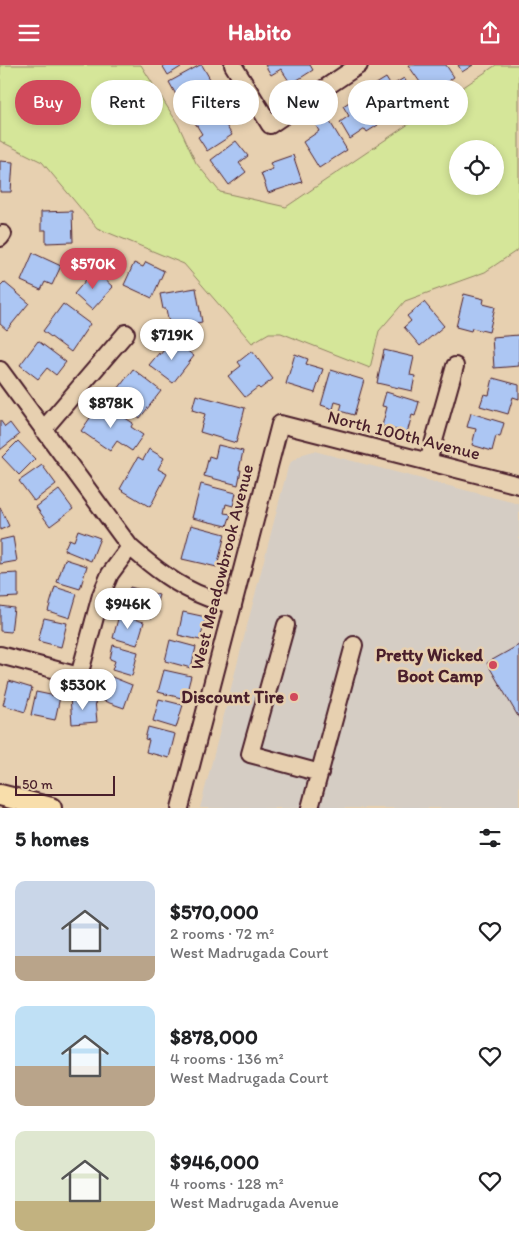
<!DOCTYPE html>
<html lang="en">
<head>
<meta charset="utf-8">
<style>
	:root { --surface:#fff; --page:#f6f6f6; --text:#202124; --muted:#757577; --accent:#d1495b }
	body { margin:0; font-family:Itim,sans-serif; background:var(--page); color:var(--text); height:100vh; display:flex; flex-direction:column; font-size:19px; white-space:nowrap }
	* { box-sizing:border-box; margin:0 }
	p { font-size:16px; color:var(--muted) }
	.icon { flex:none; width:28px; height:28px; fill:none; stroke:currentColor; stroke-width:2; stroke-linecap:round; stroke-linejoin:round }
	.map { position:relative; height:743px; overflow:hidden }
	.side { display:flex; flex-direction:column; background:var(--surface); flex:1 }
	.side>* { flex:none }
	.banner { position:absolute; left:15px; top:15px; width:490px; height:45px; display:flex; gap:10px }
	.fabs { position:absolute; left:449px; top:75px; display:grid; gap:10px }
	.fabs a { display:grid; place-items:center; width:55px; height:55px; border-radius:50%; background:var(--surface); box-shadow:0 2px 8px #0003; font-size:25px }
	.scale { position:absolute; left:15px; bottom:12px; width:100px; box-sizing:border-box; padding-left:5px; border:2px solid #4a1f2b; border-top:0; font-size:14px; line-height:18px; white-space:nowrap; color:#4a1f2b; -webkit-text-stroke:4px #e7d0b0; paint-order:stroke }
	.price { position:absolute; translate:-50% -42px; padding:0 11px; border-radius:18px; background:#fff; color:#222; font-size:16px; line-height:32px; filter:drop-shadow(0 1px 2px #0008) }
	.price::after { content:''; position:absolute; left:50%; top:30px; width:15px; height:11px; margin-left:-8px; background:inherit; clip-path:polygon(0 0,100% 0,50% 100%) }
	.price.on { background:var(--accent); color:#fff }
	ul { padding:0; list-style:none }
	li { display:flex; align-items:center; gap:15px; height:125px; padding:0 15px }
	li span { display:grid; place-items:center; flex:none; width:140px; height:100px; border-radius:10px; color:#555 }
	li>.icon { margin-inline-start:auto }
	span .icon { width:60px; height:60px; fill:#fffc; stroke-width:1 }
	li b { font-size:21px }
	h2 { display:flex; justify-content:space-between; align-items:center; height:60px; padding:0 15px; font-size:21px }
	.pill { padding:0 18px; border-radius:22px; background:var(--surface); box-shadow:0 2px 8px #0003; font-size:18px; line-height:45px }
	.pill.on { background:var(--accent); color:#fff }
	header { display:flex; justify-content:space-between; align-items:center; height:65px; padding:0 15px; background:var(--accent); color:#fff; font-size:22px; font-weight:800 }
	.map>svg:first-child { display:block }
	.built { fill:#d5cdc4 }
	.green { fill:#d5e699; stroke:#908262; fill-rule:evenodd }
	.building { fill:#acc6f3; stroke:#4a1f2b }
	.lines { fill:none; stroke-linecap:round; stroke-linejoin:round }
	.minor-casing { stroke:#4a1f2b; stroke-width:20 }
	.major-casing { stroke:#4a1f2b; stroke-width:24 }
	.minor { stroke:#e7d0b0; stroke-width:16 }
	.major { stroke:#f8deab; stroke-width:20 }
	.poi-dot { fill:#d1495b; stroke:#e7d0b0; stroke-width:2 }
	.labels { text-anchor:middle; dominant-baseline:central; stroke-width:5; stroke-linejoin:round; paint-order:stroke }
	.street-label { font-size:18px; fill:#4a1f2b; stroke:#e7d0b0 }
	.poi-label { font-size:18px; font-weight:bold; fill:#4a1f2b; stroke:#e7d0b0; text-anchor:end }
</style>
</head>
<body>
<header><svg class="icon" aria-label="menu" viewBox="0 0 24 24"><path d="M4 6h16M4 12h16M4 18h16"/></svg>Habito<svg class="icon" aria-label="share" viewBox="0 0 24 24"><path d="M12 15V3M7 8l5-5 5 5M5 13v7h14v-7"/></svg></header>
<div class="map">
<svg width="519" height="743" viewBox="0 0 519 743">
	<rect width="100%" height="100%" fill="#e7d0b0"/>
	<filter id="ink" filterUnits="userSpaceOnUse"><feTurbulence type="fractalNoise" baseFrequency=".02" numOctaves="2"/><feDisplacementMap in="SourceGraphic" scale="10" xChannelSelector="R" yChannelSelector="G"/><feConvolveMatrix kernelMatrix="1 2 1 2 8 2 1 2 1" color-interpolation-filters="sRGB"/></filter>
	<g filter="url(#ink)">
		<!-- built -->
		<path class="built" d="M314 386 519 439V743H200L288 402 291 397 303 389Z"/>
		<!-- green -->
		<path class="green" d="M0 0H141L178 59 196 98 220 127 286 142 496 0H519V184L485 207 405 236 379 266 370 303 281 268H269L252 278 184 199 97 163 42 97 0 76ZM458 84H495V121H458Z"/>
		<!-- building -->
		<path class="building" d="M162 0H184L168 10Z
			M200 0H202L210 14 204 17 212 31 189 44 184 34 180 37 169 17Z
			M265 0H310L313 5 291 19 281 4 271 10Z
			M408 0H446L454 12 429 30Z
			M458 0H473L462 7Z
			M386 13 391 21 404 13 418 36 388 55 368 24Z
			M359 31 378 60 367 67 365 64 350 74 340 57 349 51 343 41Z
			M222 34 231 49 222 54 232 70 207 86 198 72 202 69 192 53Z
			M327 52 347 85 319 103 303 77 319 66 315 59Z
			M236 76 248 91 239 98 246 107 229 120 211 95Z
			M293 90 302 117 268 128 261 108 273 104 270 98Z
			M0 96 13 97 11 127H0Z
			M72 146 73 177 46 178V165H41V147Z
			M33 188 61 201 52 220 45 217 41 225 21 216Z
			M146 197 164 206 152 233 124 220 134 198 143 202Z
			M93 204 113 222 92 245 74 229 86 215 84 213Z
			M4 217 29 238 7 265 0 259V221Z
			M196 223 202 257 170 263 166 244H163L160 229Z
			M464 229 484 234 483 239 495 242 489 267 472 263 471 266 456 262Z
			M424 237 444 261 420 281 404 262 411 256 407 251Z
			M63 239 90 259 71 287 43 266Z
			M519 270V301L494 303 492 272Z
			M172 274 194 291 173 318 149 300 159 288 160 290Z
			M38 276 66 297 56 310 47 303 38 314 20 300Z
			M384 285 414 292 410 310 415 311 412 326 377 318Z
			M252 286 273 314 260 324 258 322 245 332 228 311 241 301 238 297Z
			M295 289 308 294 306 299 323 304 315 328 286 319Z
			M133 304 161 326 140 353 112 332Z
			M331 305 364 315 354 350 340 346 342 339 335 337 333 344 321 340Z
			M493 313 519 320V334L513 332 508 349 480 341 484 329 489 330Z
			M386 327 419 337 415 351 412 350 407 368 382 361 387 342 382 341Z
			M196 330 245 343 236 378 200 367 205 349 192 345Z
			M101 337 133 358 131 362 143 370 132 386 117 376 110 386 81 366Z
			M471 348 504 358 500 372 496 371 492 386 472 380 476 364 467 362Z
			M0 355 5 362 10 358 19 370 0 385Z
			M18 376 35 394 19 410 2 392Z
			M218 380 243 386 239 405H241L238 420 204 411 209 391 215 393Z
			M149 384 164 393 158 404 167 409 150 442 120 424 138 392 143 395Z
			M42 400 56 419 34 436 19 416Z
			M201 419 236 428 233 441 226 439 224 448 231 449 227 461 192 453Z
			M59 425 73 444 50 461 36 442Z
			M0 442 9 461 0 465Z
			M191 460 225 469 217 502 182 494Z
			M78 465 100 473 91 496 64 485 69 474 74 476Z
			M13 472 17 496 0 499V475Z
			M65 494 87 501 80 524 57 517Z
			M18 508V532L0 533V509Z
			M55 522 77 529 70 553 48 546Z
			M130 522 159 530 152 553 124 545Z
			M0 541 14 543 11 567 0 566Z
			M183 547 206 552 200 575 178 570Z
			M119 550 144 557 137 580 113 573Z
			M44 553 67 558 61 582 38 576Z
			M170 575 196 582 191 603 165 596Z
			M113 580 138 587 132 611 112 605 115 596 110 594Z
			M519 580V653L487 598Z
			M164 605 191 611 185 634 158 627Z
			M107 610 132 620 124 643 101 635 105 626 102 624Z
			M9 616 32 623 25 647 3 640Z
			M36 627 60 632 55 655 31 650Z
			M83 631V636L95 635 97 657 72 659 70 632Z
			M159 634 183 640 176 663 153 656Z
			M148 662 175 669 169 693 146 687 149 675 145 674Z"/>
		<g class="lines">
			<defs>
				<path id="minor" d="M233 0 270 60 359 0
					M0 173 3 169
					M0 305 130 482C153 502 178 522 206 532 215 536 224 538 233 540
					M43 365 126 268
					M428 397 455 301
					M286 560 250 689 320 708
					M0 590 79 611 101 530 110 509 130 482
					M180 743 280 359 519 420
					M310 743 354 580"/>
				<path id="major" d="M0 730 51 743"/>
			</defs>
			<!-- minor casing -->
			<use href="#minor" class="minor-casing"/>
			<!-- major casing -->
			<use href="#major" class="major-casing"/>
			<!-- minor -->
			<use href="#minor" class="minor"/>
			<!-- major -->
			<use href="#major" class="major"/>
		</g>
	</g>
	<!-- markers -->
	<g class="poi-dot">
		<circle cx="493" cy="600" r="5"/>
		<circle cx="294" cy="632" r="5"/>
	</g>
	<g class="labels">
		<!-- street labels -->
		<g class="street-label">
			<text transform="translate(404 370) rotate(14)">North 100th Avenue</text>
			<text transform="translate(222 502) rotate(-76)">West Meadowbrook Avenue</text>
		</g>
		<!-- poi labels -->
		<g class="poi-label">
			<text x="483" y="590">Pretty Wicked<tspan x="483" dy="21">Boot Camp</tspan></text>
			<text x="284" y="632">Discount Tire</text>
		</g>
	</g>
</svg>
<div class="fabs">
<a><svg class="icon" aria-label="locate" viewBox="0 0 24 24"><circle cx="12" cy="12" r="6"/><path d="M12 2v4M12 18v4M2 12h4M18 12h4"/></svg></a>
</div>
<div class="scale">50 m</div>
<b class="price on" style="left:93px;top:225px">$570K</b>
<b class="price" style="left:172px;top:296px">$719K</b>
<b class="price" style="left:111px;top:364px">$878K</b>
<b class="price" style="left:128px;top:565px">$946K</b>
<b class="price" style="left:83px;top:646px">$530K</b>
<div class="banner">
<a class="pill on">Buy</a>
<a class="pill">Rent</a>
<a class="pill">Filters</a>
<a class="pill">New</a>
<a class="pill">Apartment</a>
</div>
</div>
<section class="side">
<h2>5 homes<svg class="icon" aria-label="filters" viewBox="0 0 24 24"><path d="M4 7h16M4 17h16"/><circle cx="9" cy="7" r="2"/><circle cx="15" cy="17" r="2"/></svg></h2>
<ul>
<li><span style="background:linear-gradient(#c9d6e8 75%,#b9a48a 0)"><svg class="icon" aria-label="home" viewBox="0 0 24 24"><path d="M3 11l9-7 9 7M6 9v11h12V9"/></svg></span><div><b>$570,000</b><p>2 rooms · 72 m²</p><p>West Madrugada Court</p></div><svg class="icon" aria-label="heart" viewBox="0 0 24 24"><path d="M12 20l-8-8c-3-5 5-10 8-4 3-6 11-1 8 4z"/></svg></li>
<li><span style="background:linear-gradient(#bfe0f5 60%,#b9a48a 0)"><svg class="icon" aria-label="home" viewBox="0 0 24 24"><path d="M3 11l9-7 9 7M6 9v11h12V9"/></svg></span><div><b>$878,000</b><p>4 rooms · 136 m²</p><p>West Madrugada Court</p></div><svg class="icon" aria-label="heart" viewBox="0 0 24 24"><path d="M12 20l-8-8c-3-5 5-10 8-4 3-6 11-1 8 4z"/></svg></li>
<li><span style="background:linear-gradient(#dfe7d0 70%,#c2b280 0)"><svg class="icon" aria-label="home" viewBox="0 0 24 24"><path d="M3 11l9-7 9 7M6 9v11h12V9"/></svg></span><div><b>$946,000</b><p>4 rooms · 128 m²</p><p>West Madrugada Avenue</p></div><svg class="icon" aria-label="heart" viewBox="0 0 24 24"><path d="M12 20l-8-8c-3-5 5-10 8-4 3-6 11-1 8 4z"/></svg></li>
</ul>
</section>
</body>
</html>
